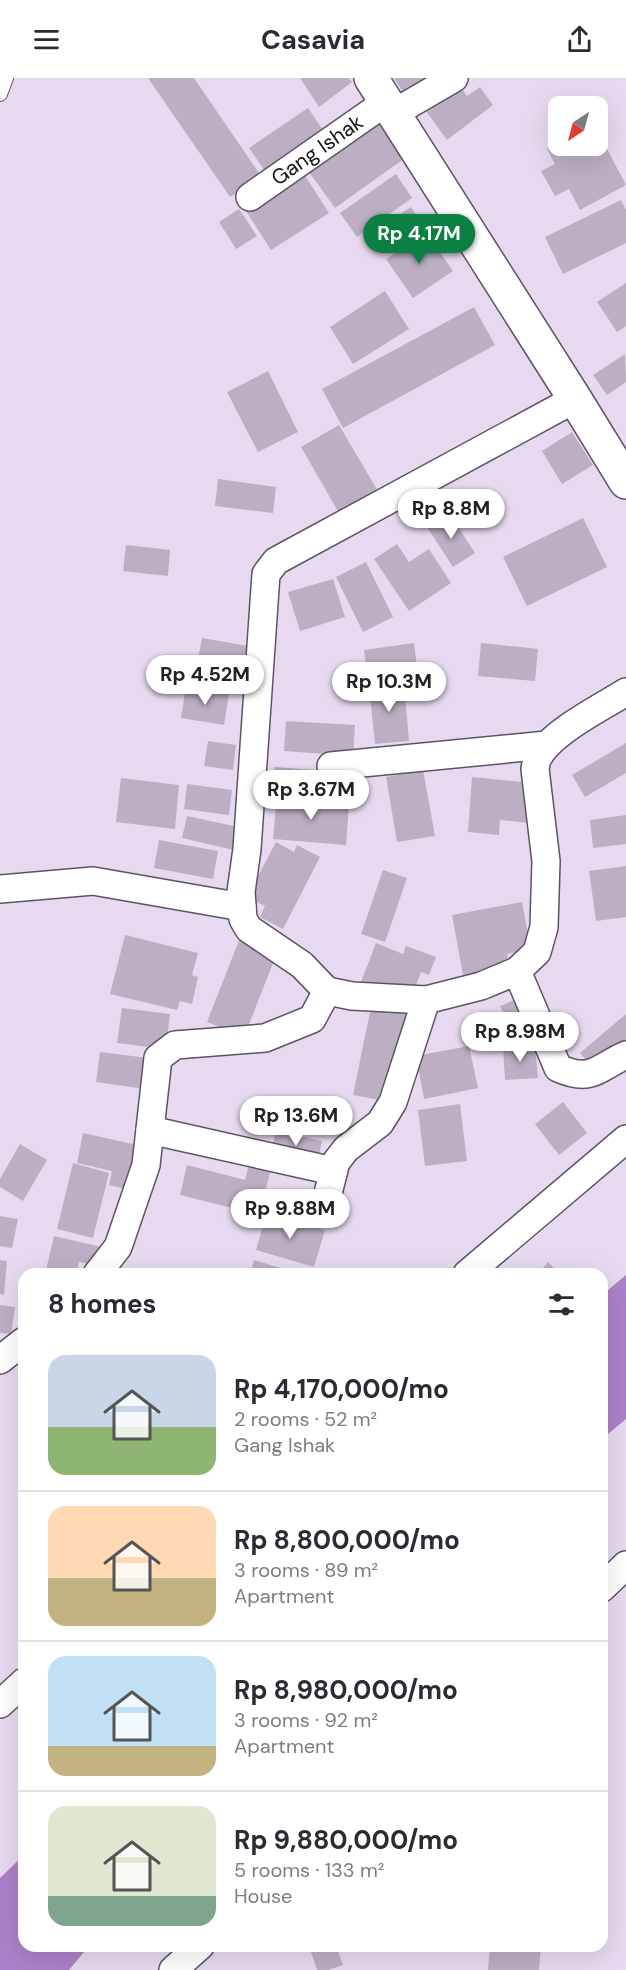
<!DOCTYPE html>
<html lang="en">
<head>
<meta charset="utf-8">
<style>
	:root { --surface:#fff; --page:#f2f2f3; --text:#2b2b33; --muted:#7c7c81; --line:#e1e1e2; --accent:#0b8043 }
	body { margin:0; font-family:"DM Sans",sans-serif; background:var(--page); color:var(--text); height:100vh; display:flex; flex-direction:column; font-size:22px; white-space:nowrap }
	* { box-sizing:border-box; margin:0 }
	p { font-size:20px; color:var(--muted) }
	.icon { flex:none; width:33px; height:33px; fill:none; stroke:currentColor; stroke-width:2; stroke-linecap:round; stroke-linejoin:round }
	.map { position:relative; flex:1; overflow:hidden }
	.panel { position:absolute; left:18px; top:1190px; width:590px; height:684px; display:flex; flex-direction:column; background:var(--surface); border-radius:18px; box-shadow:0 6px 24px #0002 }
	.panel>* { flex:none }
	.needle { width:39px; rotate:216deg }
	.tools { position:absolute; left:548px; top:18px; display:grid; gap:12px }
	.tools a { display:grid; place-items:center; width:60px; height:60px; border-radius:12px; background:var(--surface); box-shadow:0 6px 24px #0002; font-size:30px }
	.price { position:absolute; translate:-50% -51px; padding:0 14px; border-radius:21px; background:#fff; color:#222; font-size:20px; line-height:39px; filter:drop-shadow(0 2px 3px #0008) }
	.price::after { content:''; position:absolute; left:50%; top:36px; width:18px; height:14px; margin-left:-9px; background:inherit; clip-path:polygon(0 0,100% 0,50% 100%) }
	.price.active { background:var(--accent); color:#fff }
	ul { padding:0; list-style:none }
	li { display:flex; align-items:center; gap:18px; height:150px; padding:0 30px }
	li+li { border-top:2px solid var(--line) }
	li span { display:grid; place-items:center; flex:none; width:168px; height:120px; border-radius:18px; color:#555 }
	li>.icon { margin-inline-start:auto }
	span .icon { width:72px; height:72px; fill:#fffc; stroke-width:1 }
	li b { font-size:26px }
	h2 { display:flex; justify-content:space-between; align-items:center; height:72px; padding:0 30px; font-size:26px }
	header { display:flex; justify-content:space-between; align-items:center; height:78px; padding:0 30px; background:var(--surface); font-size:27px; font-weight:700 }
	.map>svg:first-child { display:block }
	.water { fill:#ad81c9 }
	.building { fill:#bcafc4 }
	.lines { fill:none; stroke-linecap:round; stroke-linejoin:round }
	.service-casing { stroke:#5e5365; stroke-width:16 }
	.minor-casing { stroke:#5e5365; stroke-width:30 }
	.tertiary-casing { stroke:#5e5365; stroke-width:36 }
	.service { stroke:#fff; stroke-width:14 }
	.minor { stroke:#fff; stroke-width:27 }
	.tertiary { stroke:#fff; stroke-width:33 }
	.labels { text-anchor:middle; dominant-baseline:central; stroke-width:4.5; stroke-linejoin:round; paint-order:stroke }
	.street-label { font-size:21px; fill:#161219; stroke:#fff }
</style>
</head>
<body>
<header><svg class="icon" aria-label="menu" viewBox="0 0 24 24"><path d="M4 6h16M4 12h16M4 18h16"/></svg>Casavia<svg class="icon" aria-label="share" viewBox="0 0 24 24"><path d="M12 15V3M7 8l5-5 5 5M5 13v7h14v-7"/></svg></header>
<div class="map">
<svg width="626" height="1892" viewBox="0 0 626 1892">
	<rect width="100%" height="100%" fill="#e7daf0"/>
	<!-- water -->
	<path class="water" d="M626 1197V1341L602 1361V1217Z
		M24 1777V1868H89L69 1892H0V1800Z"/>
	<!-- building -->
	<path class="building" d="M148 0H194L261 98 230 119Z
		M300 0H349L352 4 319 29Z
		M394 0H435L406 19Z
		M460 8 467 18 480 9 493 27 447 62 426 33Z
		M308 30 329 61 270 100 249 70Z
		M374 38 405 80 335 130 304 87Z
		M597 52 626 107 580 132 569 111 555 118 541 93 555 86 547 71 558 66V68H597Z
		M304 96 329 135 271 172 246 133Z
		M396 96 412 120 357 159 340 135Z
		M621 122 626 132V165L563 196 545 159Z
		M411 129 425 150 386 174 373 154Z
		M239 131 257 158 236 171 219 144Z
		M426 154 453 193 413 220 386 181Z
		M626 205V248L617 254 597 224Z
		M385 213 409 251 353 286 330 249Z
		M474 229 495 267 343 350 322 311Z
		M625 276 626 304 607 317 593 297Z
		M268 293 298 354 258 374 227 314Z
		M339 347 382 420 343 442 301 369Z
		M572 354 593 387 562 406 542 373Z
		M218 401 276 409 273 435 215 428Z
		M449 435 475 475 453 489 427 449Z
		M583 440 607 489 527 528 503 479Z
		M397 466 409 484 429 471 451 505 409 533 374 481Z
		M126 467 170 472 168 498 123 493Z
		M366 484 393 539 363 554 336 499Z
		M333 501 345 539 300 553 288 514Z
		M202 560 254 569 247 607 195 597Z
		M414 565 418 596 368 603 364 572Z
		M481 565 538 571 535 603 478 598Z
		M404 605 409 663 375 666 369 608Z
		M186 609 229 616 224 647 181 640Z
		M286 643 355 647 353 678 284 673Z
		M208 663 236 667 233 692 204 688Z
		M626 665V695L585 719 572 697Z
		M275 689 315 692 313 717 273 714Z
		M423 692 435 758 397 764 386 699Z
		M472 699 532 705 529 745 500 742 499 757 468 754Z
		M121 700 179 707 175 751 116 744Z
		M187 706 232 712 229 737 184 731Z
		M277 719 349 726 346 767 273 761Z
		M626 737V766L593 770 590 742Z
		M187 738 243 750 238 773 182 760Z
		M159 762 218 773 213 801 154 790Z
		M276 764 294 774 297 767 320 779 283 851 260 839 265 828 247 819Z
		M626 788V839L596 843 589 793Z
		M383 792 407 800 385 864 361 856Z
		M522 824 531 872 507 876 510 888 463 897 452 837Z
		M125 857 198 875 192 897 198 899 192 926 180 923 177 932 110 916Z
		M240 860 277 875 244 959 207 944Z
		M376 865 403 876 406 868 436 879 429 897 421 894 414 912 397 906 393 917 361 904Z
		M517 921 530 953 514 959 500 928Z
		M372 924 408 931 390 1024 353 1017Z
		M122 930 170 936 166 971 117 965Z
		M626 936V967L596 993 580 975Z
		M469 968 478 1010 424 1021 416 978Z
		M535 968 538 1000 505 1002 503 969Z
		M100 974 156 981 152 1012 96 1004Z
		M563 1024 587 1055 559 1077 535 1046Z
		M460 1026 467 1083 425 1088 418 1032Z
		M276 1053 322 1063 317 1086 271 1076Z
		M83 1055 146 1069 126 1111 109 1107 112 1093 77 1085Z
		M20 1066 47 1082 23 1123 0 1109V1101Z
		M73 1085 109 1095 93 1160 57 1151Z
		M249 1086 271 1091 265 1114 258 1112 252 1135 180 1117 187 1087 245 1102Z
		M267 1134 325 1152 314 1189 256 1172Z
		M0 1138 18 1141 12 1170 0 1168Z
		M54 1158 106 1170 102 1189 79 1184 76 1196H45Z
		M0 1182 7 1183 4 1217 0 1216Z
		M254 1182 297 1195V1196H250Z
		M548 1184 560 1196H538Z
		M0 1227 15 1229 11 1256 0 1255Z
		M309 1868H336L343 1887 328 1892H317Z
		M490 1868H541L539 1892H488Z"/>
	<g class="lines">
		<defs>
			<path id="service" d="M0 16 6 0"/>
			<g id="minor">
				<path d="M394 35 454 0"/>
				<path id="s1" d="M250 119 386 24"/>
				<path d="M331 688 547 667"/>
				<path d="M0 811 93 803 242 829"/>
				<path d="M517 893 558 990C592 1005 597 990 626 977"/>
				<path d="M327 913 302 887 249 851 243 841 241 814 247 771 266 496 276 483 575 321"/>
				<path d="M150 1052 333 1093"/>
				<path d="M324 1131 336 1084 346 1071 380 1045 393 1024 426 922"/>
				<path d="M97 1196 118 1169 146 1087 158 980 175 967 265 960 312 941 327 913 352 918 426 922 481 908 517 893 537 874 544 849 546 783 535 691C536 687 536 681 539 678 552 654 602 629 626 614"/>
				<path d="M467 1196 626 1061"/>
				<path d="M0 1282 24 1263"/>
				<path d="M602 1510 626 1487"/>
				<path d="M0 1626 24 1604"/>
				<path d="M173 1892 200 1868"/>
			</g>
			<path id="tertiary" d="M371 0 575 321 626 404"/>
		</defs>
		<!-- service casing -->
		<use href="#service" class="service-casing"/>
		<!-- minor casing -->
		<use href="#minor" class="minor-casing"/>
		<!-- tertiary casing -->
		<use href="#tertiary" class="tertiary-casing"/>
		<!-- service -->
		<use href="#service" class="service"/>
		<!-- minor -->
		<use href="#minor" class="minor"/>
		<!-- tertiary -->
		<use href="#tertiary" class="tertiary"/>
	</g>
	<g class="labels">
		<!-- street labels -->
		<g class="street-label">
			<text stroke="none"><textPath href="#s1" startOffset="82">Gang Ishak</textPath></text>
		</g>
	</g>
</svg>
<div class="tools">
<a><svg class="needle" viewBox="-14 -14 28 28"><path d="M0-13l5 13h-10z" fill="#e53935"/><path d="M0 13l5-13h-10z" fill="#7c7c81"/></svg></a>
</div>
<b class="price active" style="left:419px;top:187px">Rp 4.17M</b>
<b class="price" style="left:451px;top:462px">Rp 8.8M</b>
<b class="price" style="left:205px;top:628px">Rp 4.52M</b>
<b class="price" style="left:389px;top:635px">Rp 10.3M</b>
<b class="price" style="left:311px;top:743px">Rp 3.67M</b>
<b class="price" style="left:520px;top:985px">Rp 8.98M</b>
<b class="price" style="left:296px;top:1069px">Rp 13.6M</b>
<b class="price" style="left:290px;top:1162px">Rp 9.88M</b>
<section class="panel">
<h2>8 homes<svg class="icon" aria-label="filters" viewBox="0 0 24 24"><path d="M4 7h16M4 17h16"/><circle cx="9" cy="7" r="2"/><circle cx="15" cy="17" r="2"/></svg></h2>
<ul>
<li><span style="background:linear-gradient(#c9d6e8 60%,#8fb573 0)"><svg class="icon" aria-label="home" viewBox="0 0 24 24"><path d="M3 11l9-7 9 7M6 9v11h12V9"/></svg></span><div><b>Rp 4,170,000/mo</b><p>2 rooms · 52 m²</p><p>Gang Ishak</p></div></li>
<li><span style="background:linear-gradient(#ffd9b3 60%,#c2b280 0)"><svg class="icon" aria-label="home" viewBox="0 0 24 24"><path d="M3 11l9-7 9 7M6 9v11h12V9"/></svg></span><div><b>Rp 8,800,000/mo</b><p>3 rooms · 89 m²</p><p>Apartment</p></div></li>
<li><span style="background:linear-gradient(#bfe0f5 75%,#c2b280 0)"><svg class="icon" aria-label="home" viewBox="0 0 24 24"><path d="M3 11l9-7 9 7M6 9v11h12V9"/></svg></span><div><b>Rp 8,980,000/mo</b><p>3 rooms · 92 m²</p><p>Apartment</p></div></li>
<li><span style="background:linear-gradient(#dfe7d0 75%,#7fa58c 0)"><svg class="icon" aria-label="home" viewBox="0 0 24 24"><path d="M3 11l9-7 9 7M6 9v11h12V9"/></svg></span><div><b>Rp 9,880,000/mo</b><p>5 rooms · 133 m²</p><p>House</p></div></li>
</ul>
</section>
</div>
</body>
</html>
